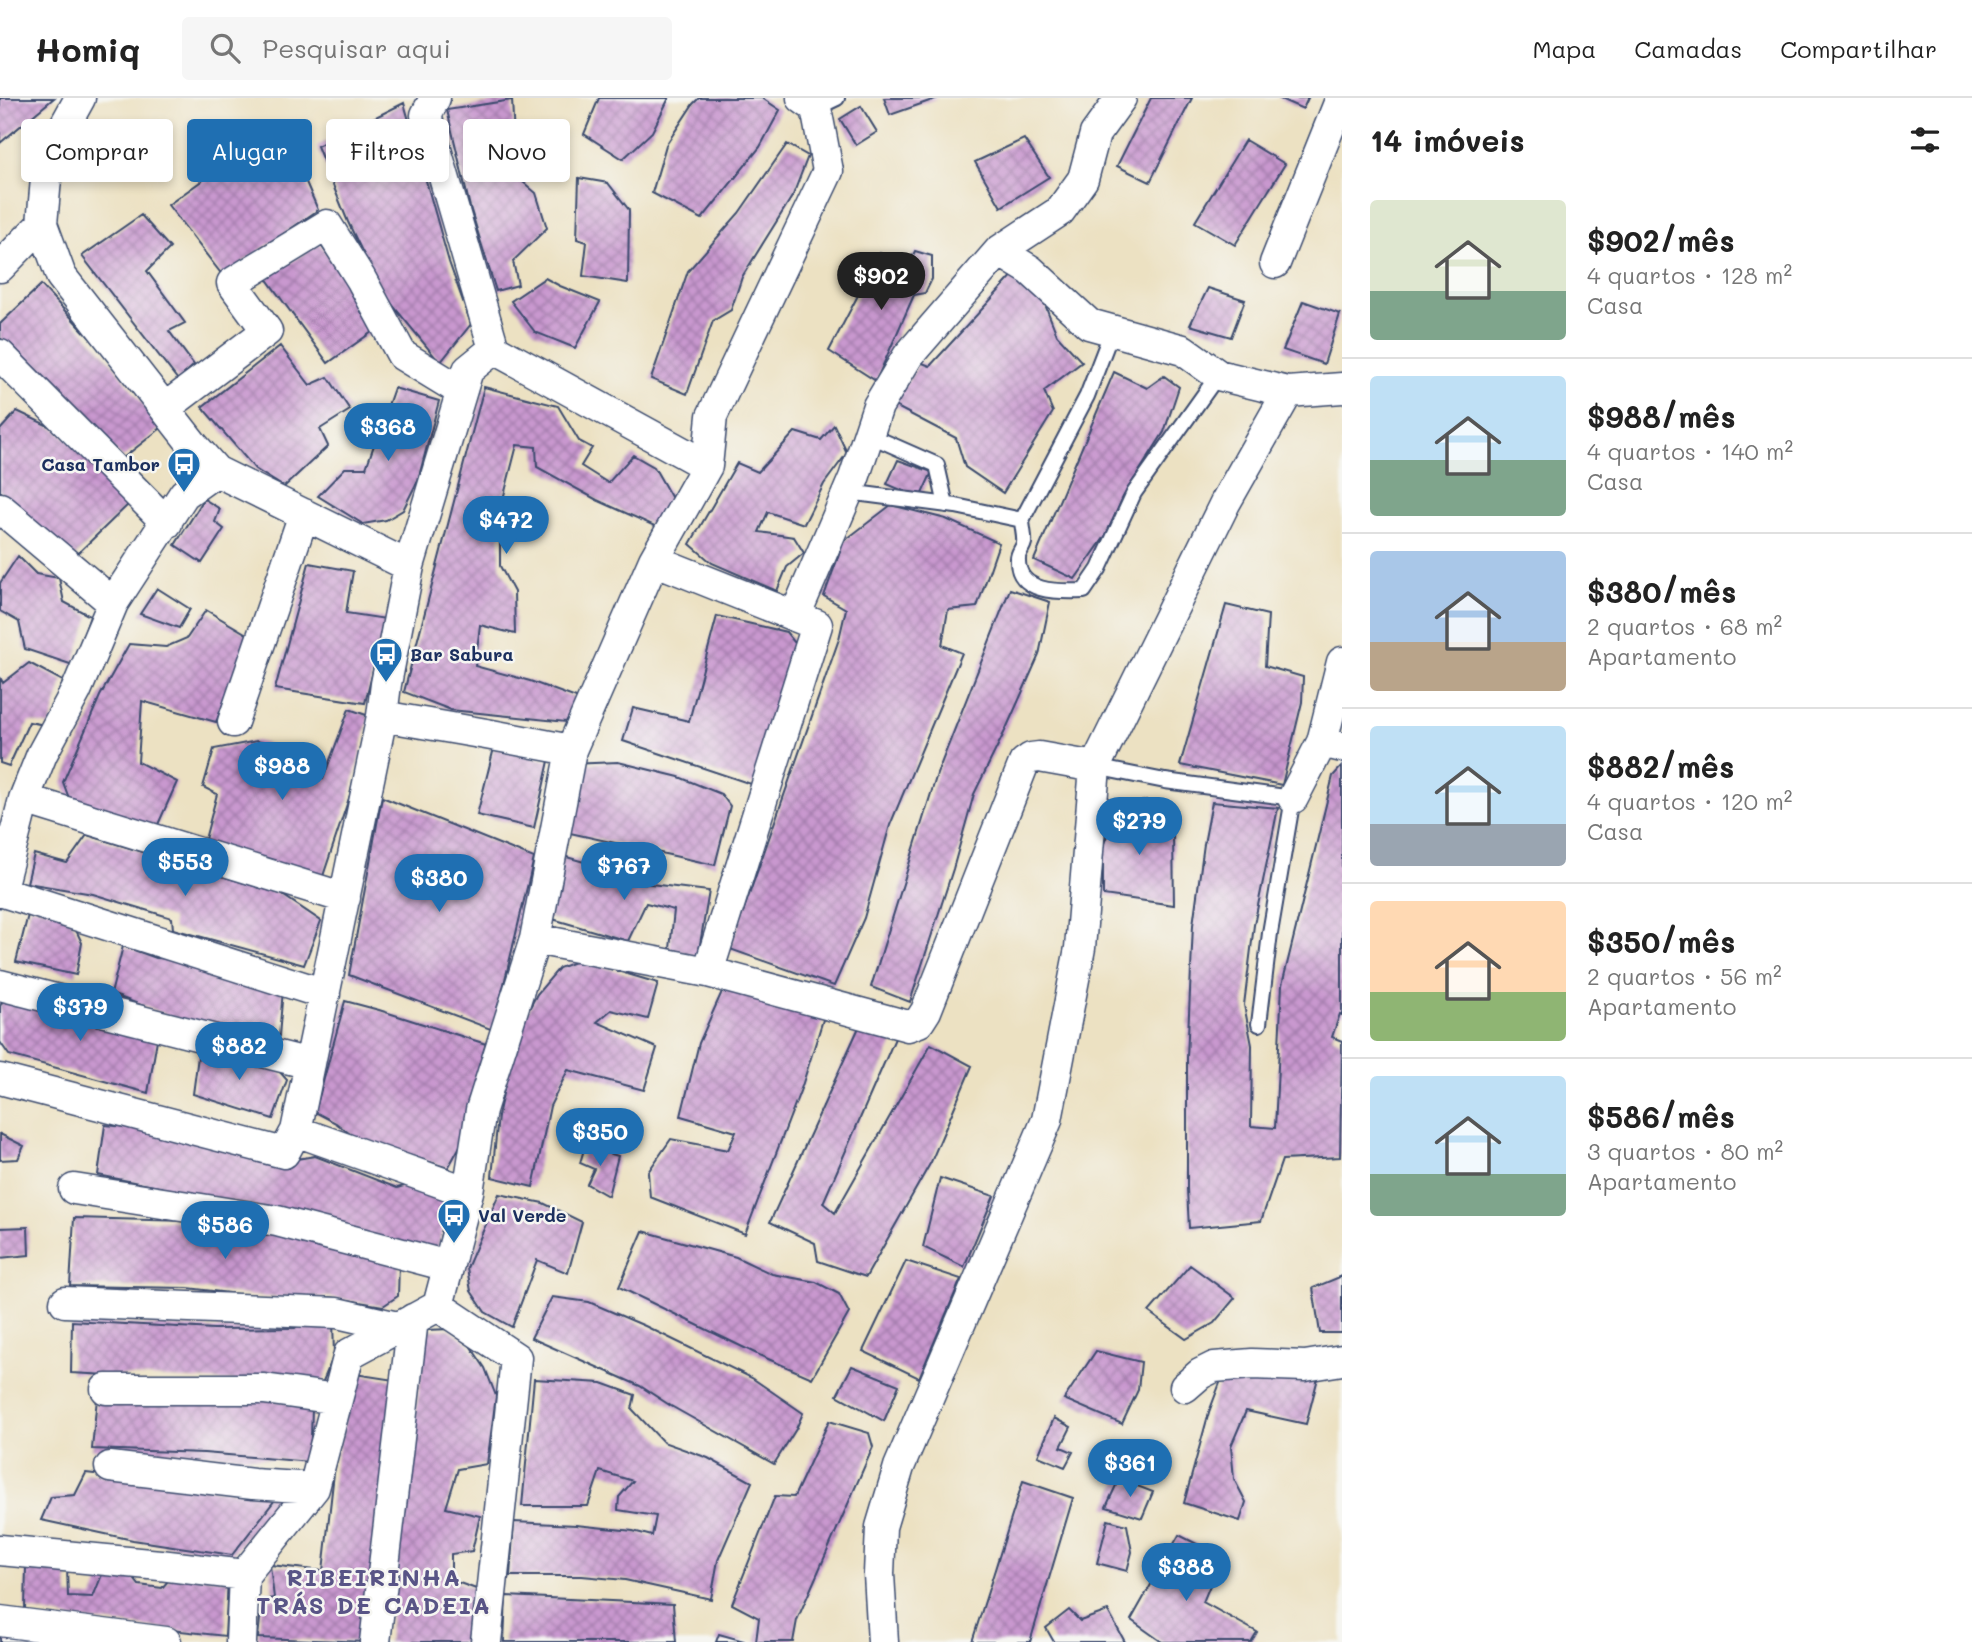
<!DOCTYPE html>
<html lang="pt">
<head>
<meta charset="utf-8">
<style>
	:root { --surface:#fff; --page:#f6f6f6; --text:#222; --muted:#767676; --line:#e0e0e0; --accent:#1f6fb2 }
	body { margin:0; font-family:Mali,sans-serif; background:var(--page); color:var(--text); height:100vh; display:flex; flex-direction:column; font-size:26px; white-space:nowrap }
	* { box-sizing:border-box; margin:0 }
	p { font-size:23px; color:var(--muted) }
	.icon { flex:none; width:38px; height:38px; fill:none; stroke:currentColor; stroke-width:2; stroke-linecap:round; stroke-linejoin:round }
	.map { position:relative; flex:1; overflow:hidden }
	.sheet { display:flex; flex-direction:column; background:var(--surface); width:630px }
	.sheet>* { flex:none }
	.banner { position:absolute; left:21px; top:21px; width:665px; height:63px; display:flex; gap:14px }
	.price { position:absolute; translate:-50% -60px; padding:0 16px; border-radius:24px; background:var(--accent); color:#fff; font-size:23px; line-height:46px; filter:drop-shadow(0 2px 4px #0008) }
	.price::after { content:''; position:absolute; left:50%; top:42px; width:21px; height:16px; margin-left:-10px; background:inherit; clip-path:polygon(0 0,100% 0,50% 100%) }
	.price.on { background:#222; color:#fff }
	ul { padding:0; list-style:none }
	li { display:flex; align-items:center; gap:21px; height:175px; padding:0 28px }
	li+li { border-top:2px solid var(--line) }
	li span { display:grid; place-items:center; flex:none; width:196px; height:140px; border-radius:7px; color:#555 }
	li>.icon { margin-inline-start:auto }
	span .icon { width:84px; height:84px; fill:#fffc; stroke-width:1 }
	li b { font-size:30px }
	h2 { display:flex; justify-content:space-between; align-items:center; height:84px; padding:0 28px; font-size:30px }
	.pill { padding:0 24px; border-radius:7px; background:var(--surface); box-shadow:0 4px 10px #0003; font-size:24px; line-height:63px }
	.pill.on { background:var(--accent); color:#fff }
	header { display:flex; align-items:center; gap:42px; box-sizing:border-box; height:98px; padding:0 35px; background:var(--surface); border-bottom:2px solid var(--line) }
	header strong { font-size:33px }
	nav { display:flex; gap:38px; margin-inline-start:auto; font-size:24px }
	.search { width:490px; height:63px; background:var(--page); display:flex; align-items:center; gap:18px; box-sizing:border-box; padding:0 24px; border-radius:7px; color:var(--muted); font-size:26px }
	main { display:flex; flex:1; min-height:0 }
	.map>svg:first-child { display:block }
	.building { fill:url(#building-cross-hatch) }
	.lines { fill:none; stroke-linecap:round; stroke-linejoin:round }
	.service-casing { stroke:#3a4a6d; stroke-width:18 }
	.minor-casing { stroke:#3a4a6d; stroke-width:33 }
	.service { stroke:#fff; stroke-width:14 }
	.minor { stroke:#fff; stroke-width:30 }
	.labels { text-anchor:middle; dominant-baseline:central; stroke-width:5; stroke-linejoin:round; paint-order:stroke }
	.poi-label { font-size:18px; font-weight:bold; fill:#1b2f5e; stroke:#f6f6f2; text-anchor:start }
	.district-label { font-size:24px; font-weight:bold; letter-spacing:2px; fill:#585486; stroke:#f6f6f2 }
</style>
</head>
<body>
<header>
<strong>Homiq</strong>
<div class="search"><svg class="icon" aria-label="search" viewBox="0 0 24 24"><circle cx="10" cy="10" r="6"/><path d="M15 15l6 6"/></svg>Pesquisar aqui</div>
<nav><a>Mapa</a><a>Camadas</a><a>Compartilhar</a></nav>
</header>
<main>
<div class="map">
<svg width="1342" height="1544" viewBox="0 0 1342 1544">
	<defs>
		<pattern id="building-cross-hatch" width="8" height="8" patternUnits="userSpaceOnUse" patternTransform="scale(1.75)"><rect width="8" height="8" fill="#c998cf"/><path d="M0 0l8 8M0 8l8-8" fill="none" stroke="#a27cab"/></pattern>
	</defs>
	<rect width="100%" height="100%" fill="#f6f6f2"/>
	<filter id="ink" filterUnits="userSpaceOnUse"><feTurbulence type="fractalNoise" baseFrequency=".0143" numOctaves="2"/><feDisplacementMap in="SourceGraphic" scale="14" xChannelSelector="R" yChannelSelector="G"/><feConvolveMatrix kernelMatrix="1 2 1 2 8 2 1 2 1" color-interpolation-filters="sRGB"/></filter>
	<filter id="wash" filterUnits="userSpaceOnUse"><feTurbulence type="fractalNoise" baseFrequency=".00686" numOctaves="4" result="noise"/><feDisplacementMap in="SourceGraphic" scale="28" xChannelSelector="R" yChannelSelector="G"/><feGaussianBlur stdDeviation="1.57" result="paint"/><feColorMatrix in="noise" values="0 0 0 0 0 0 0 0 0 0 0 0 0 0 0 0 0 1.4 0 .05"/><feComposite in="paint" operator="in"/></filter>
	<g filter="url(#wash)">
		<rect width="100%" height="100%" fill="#ece1c2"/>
		<g id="blocks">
			<!-- building -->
			<path class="building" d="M0 0H54L0 45Z
				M599 0H669L652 34 623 61 584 36Z
				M699 0H762L780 12 760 49 702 121 652 95 666 47 693 6Z
				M884 0H938L890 17Z
				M1151 0H1192L1150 84 1117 68Z
				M1278 0H1308L1303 11Z
				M512 2 516 78 536 95 547 130 513 163 518 187 496 193 470 109 447 12Z
				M404 5 449 164 471 226 440 265 381 193 348 124 317 48Z
				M861 8 877 34 856 47 840 21Z
				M281 26 318 112 223 178 168 107Z
				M1024 41 1049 79 1001 109 975 64Z
				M1245 42 1285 66 1235 147 1195 124Z
				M787 46 808 58 793 97 742 179 731 212 713 223 687 296 651 281 688 173 739 115Z
				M579 80 608 85 629 112 628 185 583 178 587 144 577 141Z
				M141 117 170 150 147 173 185 225 169 233 194 267 178 282 82 158Z
				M320 146 379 229 328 265 266 180Z
				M915 153 932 158V181L925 195 914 197 876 283 829 253 880 155 907 170Z
				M1016 174 1044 204 1057 237 1082 264 1044 293 1053 314 1003 395 965 369 956 340 893 307 920 264 930 268Z
				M545 180 560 188 600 204 575 250 535 234 511 203Z
				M41 187 104 255 161 330 123 360 55 296 0 240V226Z
				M1208 190 1245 202 1231 239 1190 227Z
				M1303 203 1340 216 1324 266 1283 252Z
				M280 248 310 287 328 279 350 312 320 331 328 348 284 389 255 371 202 309Z
				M1114 274 1147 290 1164 278 1179 289 1164 334 1123 399 1106 437 1075 481 1034 462Z
				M484 289 558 308 579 343 592 350 581 368 608 385 633 357 654 369 674 404 659 430 597 402 537 369 536 349 517 347 500 413V468L514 494 515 536 480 527 475 568 530 583 579 601 566 624 451 612 404 594Z
				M394 290 439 303 418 382 403 412 386 422 363 426 318 398 345 370H366Z
				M17 313 57 332 133 402 72 461 0 393V332Z
				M834 327 847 355 824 386 804 426 768 414 759 434 794 439 804 455 787 469 777 493 712 465 690 446 737 365 758 374 795 334 821 342Z
				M898 362 932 374 920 400 887 386Z
				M204 401 220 411 215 424 224 431 202 465 175 447Z
				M891 407 946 421 999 445 977 509 948 512 942 547 962 555 890 727 864 820 834 888 730 851 839 541 846 511 824 498 844 443Z
				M18 458 36 476 59 480 64 504 90 518 73 567 25 551 19 524 0 513V485Z
				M309 465 353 473 346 515 386 521 365 605 275 591Z
				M157 490 190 511 179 530 140 516Z
				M1010 491 1050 504 1039 557 1005 633 974 696 953 771 910 904 871 889 937 676Z
				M1226 507 1268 517 1265 568 1303 579 1302 604 1282 687 1180 667Z
				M206 512 250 538 216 624 142 603 138 664 177 684 156 731 70 703 63 684 100 598 129 546 166 549 187 540Z
				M717 518 786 534 799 550 754 687 623 643 633 610 689 623Z
				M29 565 63 583 50 628 29 624 9 668 0 665V579L3 585Z
				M349 611 369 618 350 697 322 781 203 749 217 696 203 689 214 651 257 643 291 653 297 674 323 681Z
				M494 650 549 663 534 730 477 717Z
				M618 664 679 679 721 696 730 708 715 767 561 733 570 666Z
				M1342 668V917L1340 916 1332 939 1342 943 1340 1059 1282 1062 1261 1123 1189 1130 1187 1091V960L1193 827 1204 746 1212 704 1278 710 1254 827 1244 907 1252 947 1251 1028 1275 1030 1282 887 1333 678Z
				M382 699 534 760 493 932 349 877Z
				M1146 702 1173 737 1174 807 1103 797V748L1117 713Z
				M87 737 281 796 321 823 304 867 173 831 172 820 93 796 27 785 34 756 67 765Z
				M563 758 598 768 612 758 632 767 634 784 709 793 698 858 670 851 674 812 646 805 628 843 549 820Z
				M30 809 68 815 82 845 76 877 16 864Z
				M123 848 156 860 198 862 283 892 279 938 229 930 193 926 111 896Z
				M580 862 658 885 648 921 611 912 597 924 657 950 644 992 568 972 550 1008 533 1089 492 1079 498 1018 516 936 537 896 559 870Z
				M729 878 827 909 802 988 745 1136 650 1099 648 1074 671 1041 728 1052 736 1034 681 1018 699 945Z
				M4 900 159 930 148 995 9 957 0 944V908Z
				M345 903 379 912 486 946 465 1039 448 1070 354 1039 336 1025 315 1014Z
				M866 914 903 922 823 1105 835 1115 931 946 972 968 931 1064 866 1179 818 1163 815 1145 770 1124Z
				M199 951 271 964 287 982 273 1021 193 996Z
				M105 1027 148 1031 291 1062 315 1058 397 1090 412 1086 448 1098 439 1147 428 1160 250 1107 98 1077Z
				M0 1036 24 1048 18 1061 0 1062Z
				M585 1048 618 1058 608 1098 587 1086 594 1071 580 1065Z
				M940 1080 994 1098 964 1169 923 1149Z
				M499 1096 543 1105 582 1124 568 1175 537 1162 512 1229 485 1214 471 1193 467 1170Z
				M74 1120 188 1123 293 1134 399 1166 398 1198 383 1208 330 1199H262L188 1190 70 1188Z
				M28 1129 29 1157 0 1160V1130Z
				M643 1133 736 1159 772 1176 816 1184 839 1196 849 1215 812 1280 759 1257 619 1189Z
				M906 1163 961 1181 919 1280 863 1253Z
				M1190 1167 1235 1200 1214 1225 1186 1241 1149 1214Z
				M1342 1178V1235H1320L1313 1190Z
				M552 1199 589 1204 645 1228 752 1280 803 1315 796 1331 774 1366 671 1308 640 1288 531 1240Z
				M308 1220 333 1223 334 1257 321 1288 71 1275 72 1223 214 1231 295 1230Z
				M450 1231 469 1246 485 1270 496 1298 487 1366 458 1371 446 1410 480 1418 472 1453 451 1456V1482L479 1492 474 1544H388L400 1434 427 1232Z
				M1096 1253 1141 1264 1138 1292 1122 1326 1064 1301Z
				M852 1268 899 1287 884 1323 837 1297Z
				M1226 1269 1318 1280 1306 1326 1246 1313 1231 1348 1234 1381 1246 1404 1240 1423 1184 1405 1209 1314Z
				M355 1276 394 1282 368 1544 258 1540 262 1502 274 1500 270 1467 323 1473 335 1366Z
				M534 1281 602 1285 635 1297 632 1311 663 1344 708 1360 752 1384 718 1462 711 1501 625 1482 582 1478H510L514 1424 576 1427 633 1433 652 1438 656 1418 618 1412 619 1399 633 1383 600 1373 588 1408H522Z
				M258 1298 312 1311 310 1364 204 1355 92 1351 97 1300Z
				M1054 1320 1071 1329 1061 1349 1073 1354 1065 1369 1038 1358Z
				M829 1323 869 1335 873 1349 797 1522 793 1544H756L759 1520 732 1506 775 1398 794 1399Z
				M86 1375 278 1398 232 1457 133 1442 41 1422 51 1399 75 1397Z
				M1119 1381 1153 1394 1142 1420 1106 1409Z
				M1023 1383 1073 1400 1030 1544H972Z
				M1108 1422 1127 1427 1132 1454 1127 1473 1097 1465Z
				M1179 1437 1203 1449 1193 1459 1215 1475 1203 1504 1257 1534 1251 1544H1162L1131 1522Z
				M26 1468 67 1470 68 1498 93 1499 105 1469 127 1472 139 1487 162 1490 174 1476 228 1482 225 1538 73 1521 25 1511Z
				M506 1498 673 1506 676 1544H504Z
				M1069 1512 1080 1523 1108 1513 1125 1544H1054L1046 1530Z
				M0 1533 19 1536 35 1544H0Z
				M719 1536 744 1543V1544H716Z"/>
		</g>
	</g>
	<g filter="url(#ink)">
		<use href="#blocks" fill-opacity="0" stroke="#3a4a6d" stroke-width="2"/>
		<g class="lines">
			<defs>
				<path id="service" d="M816 10 837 0
					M1112 233 1087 298 1022 422C1022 429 1025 438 1024 445 1023 450 1018 455 1018 460 1016 496 1060 494 1084 493L1099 471 1134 395 1218 277
					M869 337 937 367 946 407
					M848 394 956 408 1022 422
					M1095 669 1165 683 1293 700 1270 835 1259 926"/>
				<path id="minor" d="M80 0 48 58 42 126 61 178 194 348 216 373
					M435 0 426 17 494 251
					M999 153 1030 172 1089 226 1183 252 1218 277 1288 294
					M1275 165 1341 0
					M0 169 42 126
					M0 257 167 425
					M165 310 267 233 232 185 327 127 361 181 402 257 461 293
					M0 410 113 505
					M409 468 468 272 494 251 707 368 712 318 828 73 816 10 802 0
					M795 518 854 380 878 308 908 258 999 153 1060 113 1083 81 1095 36 1121 0
					M382 618 486 636 571 652
					M233 624 304 416
					M1322 644 1342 564
					M1293 700 1322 644 1342 649
					M24 701 345 800
					M0 793 325 896
					M0 794 24 701 42 656 76 593 113 505 184 396 216 373 409 468 386 586 382 618 296 1033 284 1055 0 981
					M535 841 708 874 817 527 654 462 707 368
					M708 874 908 928 919 924 926 913 1024 665 1031 660 1039 659 1095 669
					M0 887 310 966
					M296 1033 468 1094
					M74 1091 277 1123 448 1168
					M65 1204 337 1215 398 1229
					M438 1208 516 1260 486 1544
					M1185 1289 1200 1276 1214 1269 1252 1266 1305 1268 1342 1262
					M106 1291H264L337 1301
					M110 1369 253 1386 314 1390
					M0 1452 160 1467 244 1477
					M0 1523 166 1544
					M241 1544 244 1477 314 1390 349 1256 438 1208 468 1094 481 1012 535 841 571 652 654 462
					M375 1544 413 1221
					M883 1544 879 1476 881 1429 899 1369 1047 1022 1080 850 1095 669 1225 405 1288 294 1342 290"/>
			</defs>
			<!-- service casing -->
			<use href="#service" class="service-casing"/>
			<!-- minor casing -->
			<use href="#minor" class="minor-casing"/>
			<!-- service -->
			<use href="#service" class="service"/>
			<!-- minor -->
			<use href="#minor" class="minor"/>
		</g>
	</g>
	<!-- icons -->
	<defs>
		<symbol id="bus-pin" viewBox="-11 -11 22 30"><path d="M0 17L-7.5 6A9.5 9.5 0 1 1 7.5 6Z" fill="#1f6fb2" stroke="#f6f6f2"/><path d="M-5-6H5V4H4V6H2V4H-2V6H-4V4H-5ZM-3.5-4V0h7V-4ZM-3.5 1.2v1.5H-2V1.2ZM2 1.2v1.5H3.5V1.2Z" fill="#fff"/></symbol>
	</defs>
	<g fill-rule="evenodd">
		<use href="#bus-pin" x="165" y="347" width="38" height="52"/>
		<use href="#bus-pin" x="367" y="537" width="38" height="52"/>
		<use href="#bus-pin" x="435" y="1098" width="38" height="52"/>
	</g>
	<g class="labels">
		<!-- poi labels -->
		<g class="poi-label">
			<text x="160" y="366" text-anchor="end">Casa Tambor</text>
			<text x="410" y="556">Bar Sabura</text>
			<text x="478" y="1117">Val Verde</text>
		</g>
		<!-- district labels -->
		<g class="district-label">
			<text x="374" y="1478">RIBEIRINHA<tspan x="374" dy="28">TRÁS DE CADEIA</tspan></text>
		</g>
	</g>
</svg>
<b class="price on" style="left:881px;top:214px">$902</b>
<b class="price" style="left:388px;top:365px">$368</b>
<b class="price" style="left:506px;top:458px">$472</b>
<b class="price" style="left:282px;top:704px">$988</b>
<b class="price" style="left:1139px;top:759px">$279</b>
<b class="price" style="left:185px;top:800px">$553</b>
<b class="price" style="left:624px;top:804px">$767</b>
<b class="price" style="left:439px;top:816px">$380</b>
<b class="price" style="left:80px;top:945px">$379</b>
<b class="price" style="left:239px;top:984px">$882</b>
<b class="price" style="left:600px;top:1070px">$350</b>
<b class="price" style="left:225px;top:1163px">$586</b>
<b class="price" style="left:1130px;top:1401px">$361</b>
<b class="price" style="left:1186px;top:1505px">$388</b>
<div class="banner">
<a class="pill">Comprar</a>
<a class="pill on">Alugar</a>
<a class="pill">Filtros</a>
<a class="pill">Novo</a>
</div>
</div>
<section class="sheet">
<h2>14 imóveis<svg class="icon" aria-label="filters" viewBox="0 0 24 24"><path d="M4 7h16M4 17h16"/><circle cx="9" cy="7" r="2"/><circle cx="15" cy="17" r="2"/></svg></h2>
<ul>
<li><span style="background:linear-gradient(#dfe7d0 65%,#7fa58c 0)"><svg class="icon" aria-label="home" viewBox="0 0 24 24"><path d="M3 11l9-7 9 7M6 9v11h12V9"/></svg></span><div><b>$902/mês</b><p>4 quartos · 128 m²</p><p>Casa</p></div></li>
<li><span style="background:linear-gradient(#bfe0f5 60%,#7fa58c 0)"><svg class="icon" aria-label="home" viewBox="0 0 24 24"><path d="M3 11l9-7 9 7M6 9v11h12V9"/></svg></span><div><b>$988/mês</b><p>4 quartos · 140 m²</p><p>Casa</p></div></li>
<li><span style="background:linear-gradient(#a9c7e8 65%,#b9a48a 0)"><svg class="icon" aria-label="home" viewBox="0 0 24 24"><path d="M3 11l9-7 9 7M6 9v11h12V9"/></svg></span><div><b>$380/mês</b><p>2 quartos · 68 m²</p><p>Apartamento</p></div></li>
<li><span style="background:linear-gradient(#bfe0f5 70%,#9aa5b1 0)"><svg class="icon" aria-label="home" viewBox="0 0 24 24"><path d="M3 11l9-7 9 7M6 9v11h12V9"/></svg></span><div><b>$882/mês</b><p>4 quartos · 120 m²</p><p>Casa</p></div></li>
<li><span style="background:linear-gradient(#ffd9b3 65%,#8fb573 0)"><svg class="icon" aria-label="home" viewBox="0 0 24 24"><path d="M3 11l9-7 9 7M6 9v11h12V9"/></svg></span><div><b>$350/mês</b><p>2 quartos · 56 m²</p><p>Apartamento</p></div></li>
<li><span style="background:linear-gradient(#bfe0f5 70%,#7fa58c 0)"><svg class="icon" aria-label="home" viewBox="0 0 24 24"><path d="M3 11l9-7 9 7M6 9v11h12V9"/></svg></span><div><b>$586/mês</b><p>3 quartos · 80 m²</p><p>Apartamento</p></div></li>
</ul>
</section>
</main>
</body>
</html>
